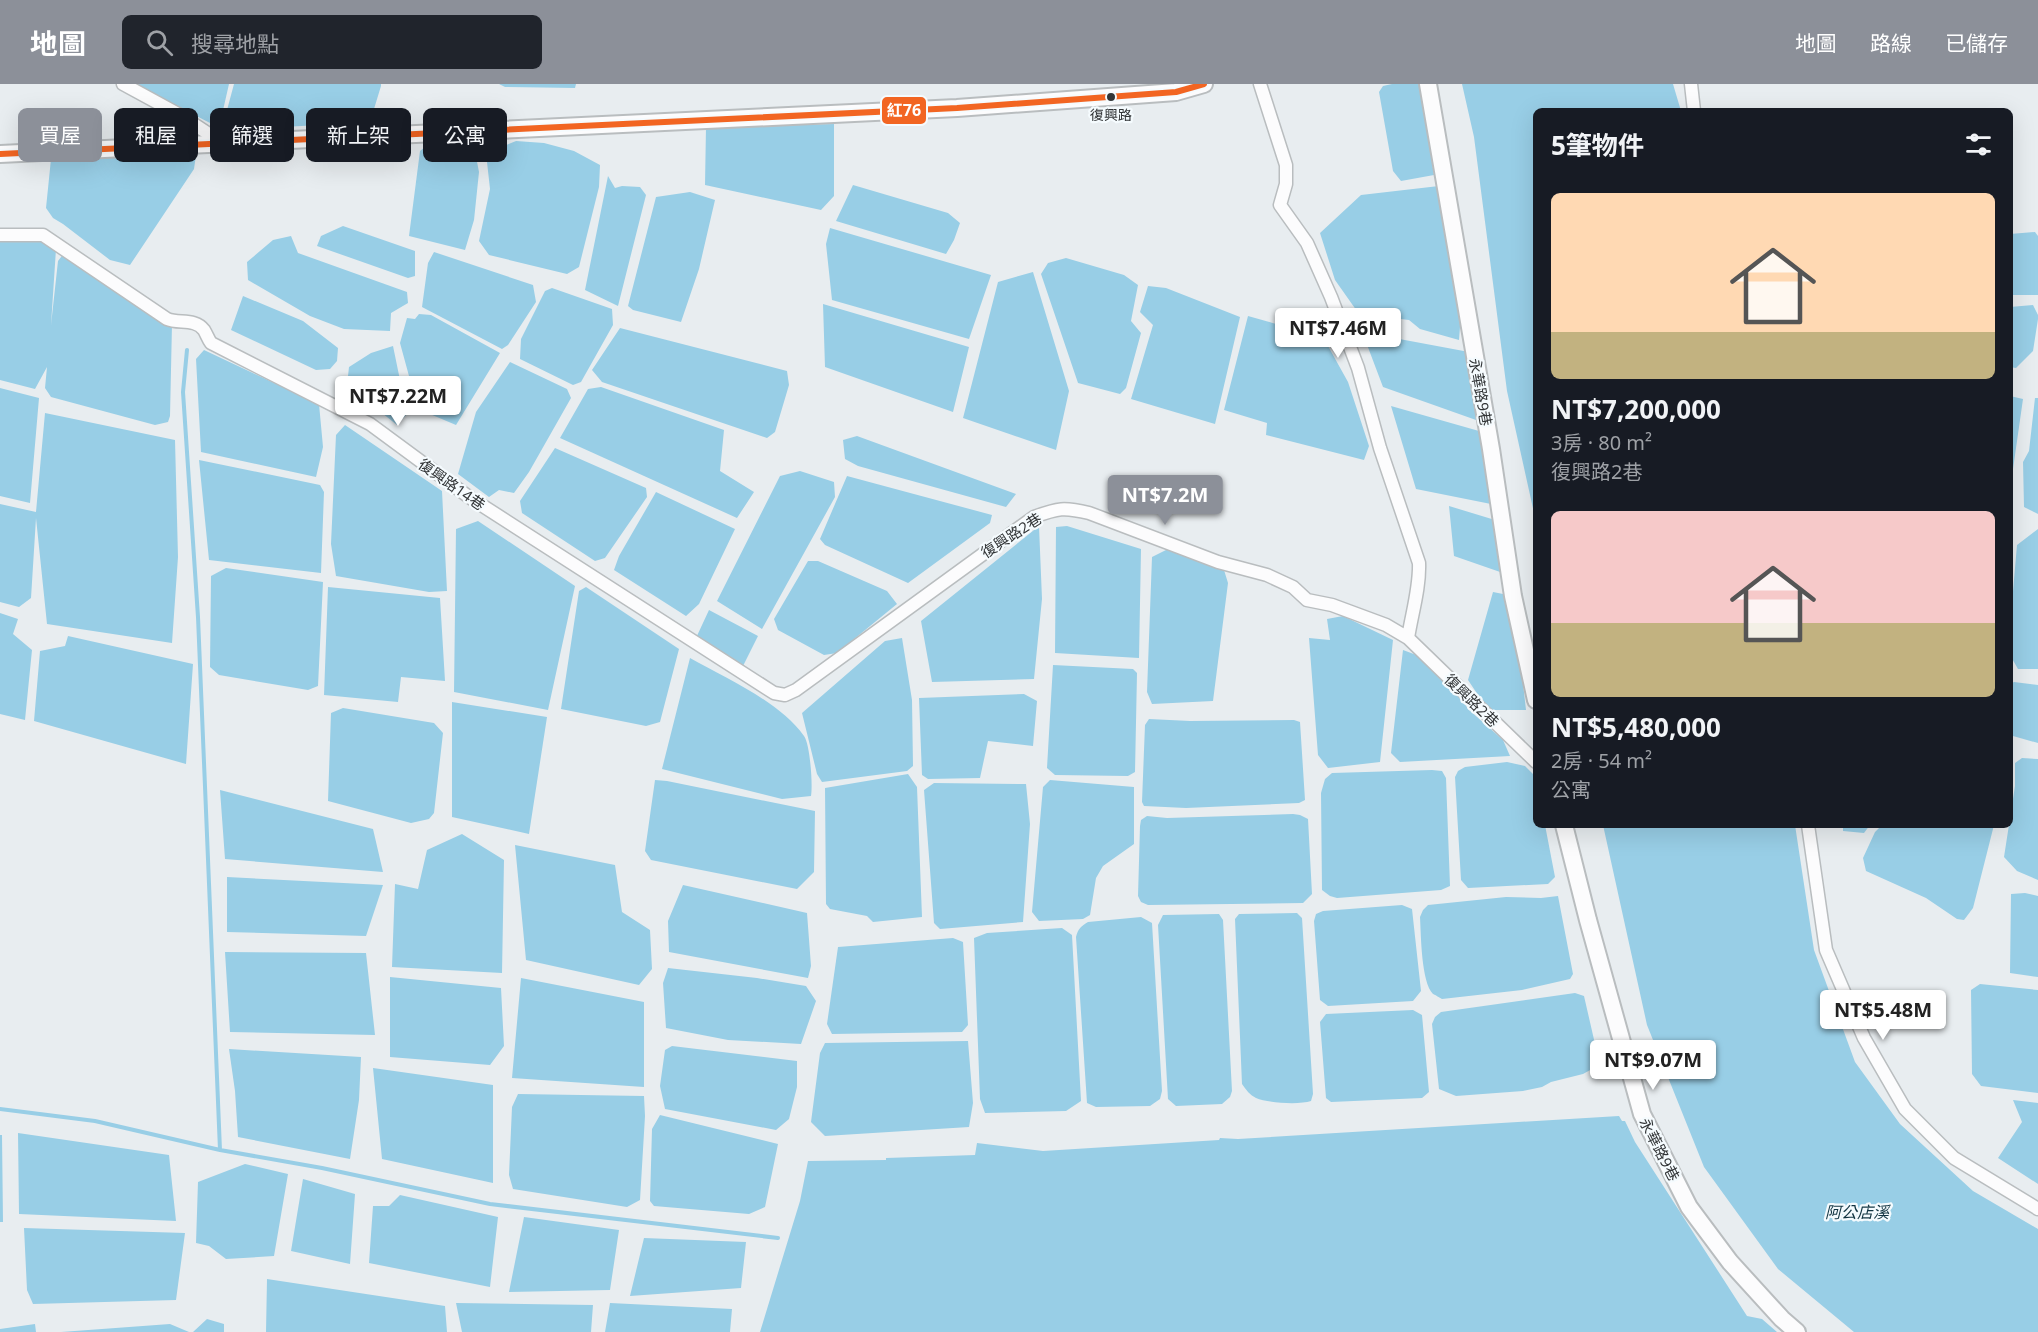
<!DOCTYPE html>
<html lang="zh-TW">
<head>
<meta charset="utf-8">
<style>
	:root { --surface:#171b24; --page:#20242c; --text:#f1f3f6; --muted:#9ea1a6; --accent:#8c9099 }
	body { margin:0; font-family:"Noto Sans","Noto Sans TC",sans-serif; background:var(--page); color:var(--text); height:100vh; display:flex; flex-direction:column; font-size:22px; white-space:nowrap }
	* { box-sizing:border-box; margin:0 }
	p { font-size:20px; color:var(--muted) }
	.icon { flex:none; width:33px; height:33px; fill:none; stroke:currentColor; stroke-width:2; stroke-linecap:round; stroke-linejoin:round }
	.map { position:relative; flex:1; overflow:hidden }
	.drawer { position:absolute; left:1533px; top:24px; width:480px; height:720px; display:flex; flex-direction:column; background:var(--surface); border-radius:9px; box-shadow:0 6px 24px #0002 }
	.drawer>* { flex:none }
	.hud { position:absolute; left:18px; top:24px; width:570px; height:54px; display:flex; gap:12px }
	.price { position:absolute; translate:-50% -51px; padding:0 14px; border-radius:6px; background:#fff; color:#222; font-size:20px; line-height:39px; filter:drop-shadow(0 2px 3px #0008) }
	.price::after { content:''; position:absolute; left:50%; top:36px; width:18px; height:14px; margin-left:-9px; background:inherit; clip-path:polygon(0 0,100% 0,50% 100%) }
	.price.on { background:var(--accent); color:#fff }
	ul { padding:0; list-style:none }
	li { display:grid; align-content:center; gap:12px; height:318px; padding:0 18px }
	li span { display:grid; place-items:center; height:186px; border-radius:9px; color:#555 }
	li>.icon { margin-inline-start:auto }
	span .icon { width:108px; height:108px; fill:#fffc; stroke-width:1 }
	li b { font-size:26px }
	h2 { display:flex; justify-content:space-between; align-items:center; height:72px; padding:0 18px; font-size:26px }
	.tag { padding:0 21px; border-radius:9px; background:var(--surface); box-shadow:0 6px 24px #0002; font-size:21px; line-height:54px }
	.tag.on { background:var(--accent); color:#fff }
	header { display:flex; align-items:center; gap:36px; box-sizing:border-box; height:84px; padding:0 30px; background:var(--accent); color:#fff }
	header strong { font-size:28px }
	nav { display:flex; gap:33px; margin-inline-start:auto; font-size:21px }
	.search { width:420px; height:54px; background:var(--page); display:flex; align-items:center; gap:15px; box-sizing:border-box; padding:0 21px; border-radius:9px; color:var(--muted); font-size:22px }
	.map>svg:first-child { display:block }
	.water { fill:#98cee6 }
	.lines { fill:none; stroke-linecap:round; stroke-linejoin:round }
	.stream { stroke:#98cee6; stroke-width:4 }
	.street-casing { stroke:#b9bdbf; stroke-width:15 }
	.secondary-casing { stroke:#b9bdbf; stroke-width:20 }
	.street { stroke:#fcfcfd; stroke-width:12 }
	.secondary { stroke:#fcfcfd; stroke-width:16 }
	.bus-1-casing { stroke:#f5fbfe; stroke-width:10 }
	.bus-1 { stroke:#f26522; stroke-width:6 }
	.bus-dot { fill:#323537; stroke:#f5fbfe; stroke-width:2 }
	.labels { text-anchor:middle; dominant-baseline:central; stroke-width:4.5; stroke-linejoin:round; paint-order:stroke }
	.bus-label { font-size:14px; fill:#323537; stroke:#f5fbfe }
	.street-label { font-size:15px; fill:#323537; stroke:#f5fbfe }
	.water-label { font-size:16px; font-style:italic; fill:#103341; stroke:#f5fbfe }
	.line-badge { stroke:#f5fbfe; stroke-width:2 }
	.badge-label { font-size:16px; text-anchor:middle; font-weight:bold; fill:#fff }
</style>
</head>
<body>
<header>
<strong>地圖</strong>
<div class="search"><svg class="icon" aria-label="search" viewBox="0 0 24 24"><circle cx="10" cy="10" r="6"/><path d="M15 15l6 6"/></svg>搜尋地點</div>
<nav><a>地圖</a><a>路線</a><a>已儲存</a></nav>
</header>
<div class="map">
<svg width="2038" height="1248" viewBox="0 0 2038 1248">
	<rect width="100%" height="100%" fill="#e8edf0"/>
	<!-- water -->
	<path class="water" d="M134 0H229L221 35 212 40Z
		M234 0H381V2L370 38 232 46 223 41Z
		M499 0H576L575 4 505 3Z
		M1392 0H1420L1434 91 1401 97 1393 87 1379 8 1383 2Z
		M1462 0H1673L1681 27H1536V438L1507 307 1474 53Z
		M834 40V112L821 126 705 101 706 43Z
		M473 57 479 88 474 136 465 166 409 152 420 67 430 59Z
		M516 57 544 59 574 67 600 81 599 103 579 183 567 190 489 171 479 157 490 105 486 69Z
		M196 71 194 85 130 181 110 176 63 140 53 134 46 124 51 75Z
		M608 92 615 104 622 102 640 103 646 111 618 222 585 206Z
		M853 101 948 129 960 139 954 156 946 170 836 137Z
		M1439 102 1461 230 1459 256 1420 245 1409 236 1359 230 1335 196 1320 149 1361 111Z
		M690 108 715 116 699 185 681 238 633 226 628 222 656 113Z
		M343 142 415 167V192L408 194 317 162 321 152Z
		M830 144 991 191 969 255 832 216 826 160Z
		M2035 148 2038 152V211H2010V150Z
		M291 152 298 169 407 208 408 219 391 229 390 247 344 245 310 232 248 196 247 178 273 156Z
		M4 156H40L56 165 51 241 58 177 64 169 172 240 170 332 168 338 155 341 51 313 45 304 47 283 35 305 0 296V158H3Z
		M434 168 533 201 536 218 508 261 502 265 422 223 428 179Z
		M1066 174 1124 191 1138 201 1131 237 1141 249 1126 304 1120 310 1078 299 1041 190 1048 179Z
		M1033 188 1069 307 1056 366 963 334 998 198Z
		M1148 202 1166 204 1240 233 1215 340 1131 315 1153 241 1140 228Z
		M552 204 612 225 613 241 581 298 573 301 520 275 521 255 545 207Z
		M243 212 303 237 338 264 337 277 330 285 316 286 231 246Z
		M823 220 969 263 953 328 825 283Z
		M2033 221 2038 231V235L2033 267 2016 284 2010 283V223Z
		M419 230 431 231 500 269 456 341 418 325 400 259 407 234 415 235Z
		M1248 232 1323 253 1348 298 1369 362 1364 376 1266 351 1267 339 1224 326Z
		M620 244 787 287 789 301 775 348 767 354 602 298 592 286Z
		M1378 251 1469 268 1476 336 1383 303 1366 258Z
		M393 262 407 330 397 341 347 301 349 283 371 269Z
		M204 266 319 320 323 363 316 393 201 368 196 275Z
		M510 278 567 305 571 314 529 388 514 409 499 406 489 413 458 390 476 328Z
		M601 303 724 346 720 387 754 408 737 434 560 354 588 305Z
		M0 304 39 314 30 419 0 412Z
		M2010 312 2023 315 2010 406Z
		M2035 314H2038V430L2024 423 2023 378 2029 367Z
		M1391 322 1479 347 1491 420 1416 405Z
		M45 329 175 356 178 473 172 559 47 540 36 434 31 514 19 523 0 518V420L36 428Z
		M345 341 442 407 447 507 429 508 336 492 331 460 336 351Z
		M857 352 1016 410 1006 423 858 382 845 375 843 356Z
		M555 364 646 404 647 413 605 474 595 477 522 429 520 417Z
		M199 376 320 401 324 408 321 489 209 476Z
		M800 387 834 398 835 413 762 545 717 517 780 392Z
		M847 392 992 431 990 439 908 499 825 461 820 455Z
		M656 408 735 445 699 520 686 532 614 486 619 472Z
		M1449 422 1495 436 1503 489 1454 472Z
		M478 437 575 502 548 626 454 608 456 445Z
		M1039 442 1042 515 1034 595 932 598 921 537Z
		M1067 442 1141 465 1139 574 1055 569 1056 443Z
		M2038 445V585H2018L2010 571V542L2017 461Z
		M1168 465 1224 486 1228 499 1213 617 1152 620 1147 608 1152 473Z
		M808 477H818L887 507 897 520 837 569 824 571 778 546 774 535Z
		M226 484 323 498 318 602 308 606 219 591 210 583 211 492Z
		M328 503 440 514 445 597 401 593 398 618 324 611Z
		M586 503 679 565 660 638 646 642 561 625 579 507Z
		M1493 508 1513 512 1526 626H1488L1468 596Z
		M709 526 758 552 743 582 696 554Z
		M0 529 18 535 13 550 32 566 25 636 0 630Z
		M1343 532 1393 556 1380 678 1328 684 1318 671 1309 554 1330 556 1327 535Z
		M68 552 193 580 186 680 34 637 40 567 65 562Z
		M902 554 912 616 913 682 907 687 822 698 817 690 802 629 885 557Z
		M1403 566 1419 572 1454 603 1468 625 1503 656 1510 672 1400 678 1391 669Z
		M690 574C727 595 779 617 804 652 810 660 813 701 811 712L782 715 662 685Z
		M1053 581 1133 585 1137 589 1135 688 1128 692 1055 691 1047 684Z
		M2014 598 2038 601V659L2013 652 2010 648V600Z
		M1024 610 1037 617 1033 662 988 657 980 694 928 695 922 691 919 614Z
		M452 618 547 633 529 750 452 733Z
		M343 624 434 639 443 649 434 729 429 735 411 739 328 717 331 629Z
		M1149 635 1190 637 1294 636 1300 638 1305 716 1299 719 1186 724 1144 722 1142 718 1145 641Z
		M2022 674 2038 675V796L2017 787 2004 773 2015 702V679Z
		M1507 678 1525 682 1536 693V741H1545L1555 793 1548 800 1468 804 1461 796 1455 693 1458 687 1465 683Z
		M1432 686 1442 687 1446 694 1450 802 1441 806 1337 814 1330 812 1322 806 1321 709 1325 695 1332 689Z
		M908 690 917 703 922 833 873 838 867 832 830 825 826 820 825 704Z
		M655 696 667 697 815 727 814 788 797 805 651 776 645 767Z
		M1050 696 1134 703V760L1103 782 1096 794 1090 831 1083 835 1039 837 1032 828 1043 703Z
		M934 699 1026 700 1030 740 1023 838 940 845 934 839 924 706Z
		M220 706 373 745 383 788 225 775Z
		M1293 730 1300 731 1308 735 1312 810 1303 819 1148 821 1141 818 1138 812 1140 742 1141 736 1147 732 1167 734Z
		M1603 741H1795L1814 866 1855 978 1900 1040 1973 1107 2038 1145V1248H1854L1778 1185 1704 1083 1647 941Z
		M1843 741H1870L1864 749 1843 747Z
		M1882 741H1994L1973 824 1964 836 1957 835 1926 814 1866 787 1863 774 1875 748Z
		M462 750 504 776 502 889 392 883 395 800 418 805 427 766Z
		M515 761 615 781 622 828 650 846 652 885 639 901 526 876Z
		M227 793 383 801 366 852 227 848Z
		M683 801 807 829 811 882 808 894 669 868 668 837Z
		M2025 809 2038 812V893L2010 889 2011 810Z
		M1558 812 1573 890 1570 895 1522 906 1442 915C1440 914 1434 910 1433 910 1421 898 1421 850 1420 833L1423 826 1428 821 1506 813 1541 814Z
		M1402 821 1412 825 1421 907 1413 917 1328 922 1320 916 1314 837 1316 830 1323 827Z
		M1297 829 1302 834 1313 1010 1311 1017C1299 1021 1268 1019 1256 1014 1250 1011 1246 1006 1242 1000L1235 835 1239 830Z
		M1219 830 1223 836 1232 1007 1230 1013 1222 1020 1176 1022 1168 1015 1158 841 1163 831Z
		M1141 833 1152 839 1162 1007 1160 1015 1150 1022 1096 1023 1087 1019 1076 853C1078 845 1081 842 1088 838Z
		M1062 844 1072 851 1081 1017 1066 1027 985 1029 980 1015 974 854 987 849Z
		M953 854 963 858 968 941 962 948 832 950 827 940 838 863Z
		M225 868 366 869 375 951 230 948Z
		M668 884 757 894 806 902 816 917 801 960 728 956 666 944 663 899Z
		M390 893 501 904 504 962 490 981 390 973Z
		M521 894 644 918V1003L512 994Z
		M1980 900 2038 906V1009L1981 1002 1972 990 1971 906Z
		M1575 909 1584 912 1598 973 1592 985 1583 990 1551 998 1542 1003 1523 1007 1456 1012 1439 1005 1432 940 1435 933 1441 928Z
		M1413 926 1422 931 1429 1008 1422 1014 1331 1018 1326 1014 1320 938 1326 930Z
		M968 957 973 1019 969 1043 825 1052 811 1038 820 969 825 959Z
		M672 962 797 977V1003L789 1035 776 1046 665 1025 660 1002 665 966Z
		M229 965 361 973 359 1016 350 1075 238 1053 235 1007Z
		M373 984 493 1001V1099L382 1075Z
		M518 1010 644 1012 645 1032 640 1116 627 1123 513 1105 509 1091 512 1023Z
		M2013 1016 2038 1019V1100L1998 1074 2022 1038Z
		M660 1031 778 1060 765 1123 749 1130 654 1122 650 1117 652 1045Z
		M1619 1032 1622 1037H1625L1635 1058 1747 1232 1762 1235 1777 1248H760L800 1117 808 1077 886 1076V1074L975 1071 977 1059 1043 1067 1219 1056 1220 1054 1238 1055Z
		M18 1049 169 1071 176 1137 19 1130Z
		M0 1051H2L3 1138H0Z
		M245 1080 288 1090 274 1172 226 1175 209 1162 196 1159 198 1098Z
		M303 1095 355 1110 350 1180 291 1167Z
		M400 1111 498 1133 490 1203 369 1179 373 1122H389Z
		M524 1133 619 1146 610 1206 509 1208Z
		M24 1144 185 1149 176 1216 33 1220 27 1206Z
		M644 1154 746 1158 741 1204 630 1212Z
		M267 1195 445 1222 447 1248H266Z
		M456 1219 593 1221 591 1248H462Z
		M610 1219 732 1225 730 1248H605Z
		M207 1235 224 1240V1248H193Z
		M35 1240 36 1248H0V1245Z
		M170 1240 189 1248H61Z"/>
	<g class="lines">
		<!-- stream -->
		<path class="stream" d="M187 266 183 308 198 533 220 1066
			M0 1025 95 1037 220 1066 322 1084 490 1120 778 1154"/>
		<defs>
			<path id="street" d="M123 0 180 31 224 60
				M1260 0 1286 81V100L1280 121 1307 159 1331 213 1358 284 1380 364 1419 479C1420 503 1412 529 1408 554
				M1691 0 1694 27
				M0 151H43L167 235C179 240 195 234 204 246 207 251 208 255 211 259L370 340 469 413 774 609 785 611 796 606 1034 433C1058 424 1064 423 1089 429L1218 478 1267 491 1293 503 1307 516 1332 521 1386 541 1408 554 1536 678
				M1808 741 1826 866 1864 954 1905 1025 1954 1074 2038 1125"/>
			<path id="secondary" d="M1428 0 1491 365 1513 512 1536 616
				M0 70 957 24 1176 8 1204 0
				M1564 741 1588 836 1642 1030 1689 1123 1730 1178 1782 1235 1797 1248"/>
		</defs>
		<!-- street casing -->
		<use href="#street" class="street-casing"/>
		<!-- secondary casing -->
		<use href="#secondary" class="secondary-casing"/>
		<!-- street -->
		<use href="#street" class="street"/>
		<!-- secondary -->
		<use href="#secondary" class="secondary"/>
		<defs>
			<path id="bus-1" d="M0 70 957 24 1176 8 1204 0"/>
		</defs>
		<!-- bus-1 casing -->
		<use href="#bus-1" class="bus-1-casing"/>
		<!-- bus-1 -->
		<use href="#bus-1" class="bus-1"/>
	</g>
	<!-- markers -->
	<circle class="bus-dot" cx="1111" cy="13" r="5"/>
	<g class="labels">
		<!-- bus labels -->
		<g class="bus-label">
			<text x="1111" y="30">復興路</text>
		</g>
		<!-- street labels -->
		<g class="street-label">
			<text transform="translate(1481 308) rotate(80)">永華路9巷</text>
			<text transform="translate(452 400) rotate(35)">復興路14巷</text>
			<text transform="translate(1011 451) rotate(-33)">復興路2巷</text>
			<text transform="translate(1472 616) rotate(44)">復興路2巷</text>
			<text transform="translate(1660 1065) rotate(63)">永華路9巷</text>
		</g>
		<!-- water labels -->
		<g class="water-label">
			<text x="1857" y="1128">阿公店溪</text>
		</g>
	</g>
	<rect class="line-badge" x="881" y="12" width="46" height="29" rx="6" fill="#f26522"/>
	<g class="badge-label">
		<text x="904" y="32">紅76</text>
	</g>
</svg>
<b class="price" style="left:1338px;top:275px">NT$7.46M</b>
<b class="price" style="left:398px;top:343px">NT$7.22M</b>
<b class="price on" style="left:1165px;top:442px">NT$7.2M</b>
<b class="price" style="left:1883px;top:957px">NT$5.48M</b>
<b class="price" style="left:1653px;top:1007px">NT$9.07M</b>
<div class="hud">
<a class="tag on">買屋</a>
<a class="tag">租屋</a>
<a class="tag">篩選</a>
<a class="tag">新上架</a>
<a class="tag">公寓</a>
</div>
<section class="drawer">
<h2>5筆物件<svg class="icon" aria-label="filters" viewBox="0 0 24 24"><path d="M4 7h16M4 17h16"/><circle cx="9" cy="7" r="2"/><circle cx="15" cy="17" r="2"/></svg></h2>
<ul>
<li><span style="background:linear-gradient(#ffd9b3 75%,#c2b280 0)"><svg class="icon" aria-label="home" viewBox="0 0 24 24"><path d="M3 11l9-7 9 7M6 9v11h12V9"/></svg></span><div><b>NT$7,200,000</b><p>3房 · 80 m²</p><p>復興路2巷</p></div></li>
<li><span style="background:linear-gradient(#f6c9c9 60%,#c2b280 0)"><svg class="icon" aria-label="home" viewBox="0 0 24 24"><path d="M3 11l9-7 9 7M6 9v11h12V9"/></svg></span><div><b>NT$5,480,000</b><p>2房 · 54 m²</p><p>公寓</p></div></li>
</ul>
</section>
</div>
</body>
</html>
